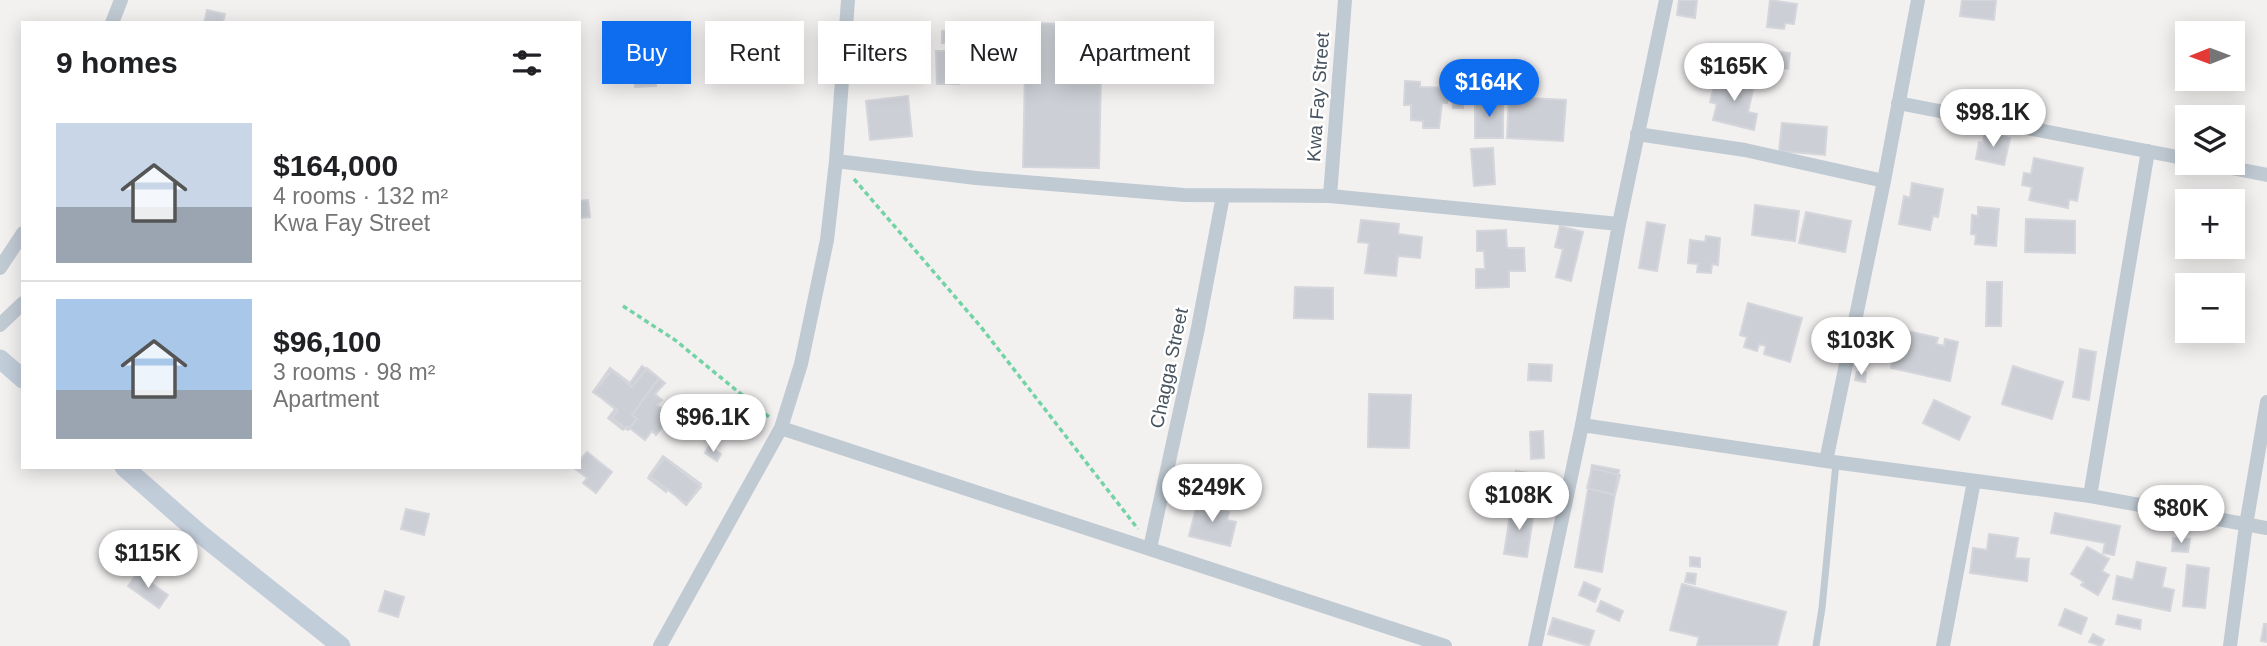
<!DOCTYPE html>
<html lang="en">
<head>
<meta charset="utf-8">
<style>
	:root { --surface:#fff; --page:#f2f2f2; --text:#202124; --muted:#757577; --line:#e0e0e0; --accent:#0e6cef }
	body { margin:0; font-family:Helvetica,sans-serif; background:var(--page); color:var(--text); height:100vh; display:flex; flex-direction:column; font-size:26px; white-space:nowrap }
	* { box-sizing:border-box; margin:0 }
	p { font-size:23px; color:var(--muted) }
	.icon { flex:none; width:38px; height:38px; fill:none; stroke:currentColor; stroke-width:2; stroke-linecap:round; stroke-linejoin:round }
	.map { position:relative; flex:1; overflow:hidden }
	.sheet { position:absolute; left:21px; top:21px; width:560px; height:448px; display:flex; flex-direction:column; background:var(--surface); border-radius:0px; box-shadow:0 4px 18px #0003 }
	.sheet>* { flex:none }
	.guide { position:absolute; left:602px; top:21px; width:665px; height:63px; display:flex; gap:14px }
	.needle { width:46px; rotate:269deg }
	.controls { position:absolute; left:2175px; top:21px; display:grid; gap:14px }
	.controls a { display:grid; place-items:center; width:70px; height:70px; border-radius:0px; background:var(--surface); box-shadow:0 4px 18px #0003; font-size:35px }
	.price { position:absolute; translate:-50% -60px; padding:0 16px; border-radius:24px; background:#fff; color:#222; font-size:23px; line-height:46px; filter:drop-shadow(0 2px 4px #0008) }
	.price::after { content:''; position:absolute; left:50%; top:42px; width:21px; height:16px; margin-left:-10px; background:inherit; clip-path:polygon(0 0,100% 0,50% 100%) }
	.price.current { background:var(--accent); color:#fff }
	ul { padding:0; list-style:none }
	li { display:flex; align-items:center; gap:21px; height:175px; padding:0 35px }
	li+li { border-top:2px solid var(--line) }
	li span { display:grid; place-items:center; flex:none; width:196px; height:140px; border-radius:0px; color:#555 }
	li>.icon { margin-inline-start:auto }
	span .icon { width:84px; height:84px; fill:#fffc; stroke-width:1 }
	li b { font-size:30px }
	h2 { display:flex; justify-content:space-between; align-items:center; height:84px; padding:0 35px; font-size:30px }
	.chip { padding:0 24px; border-radius:0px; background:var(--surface); box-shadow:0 4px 18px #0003; font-size:24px; line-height:63px }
	.chip.current { background:var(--accent); color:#fff }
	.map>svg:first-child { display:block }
	.building { fill:#cccfd5; stroke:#d4d6dc; stroke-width:2 }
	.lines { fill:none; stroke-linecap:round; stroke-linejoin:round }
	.path { stroke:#72d3a5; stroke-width:3.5; stroke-dasharray:5 3.5; stroke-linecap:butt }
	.service { stroke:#c0cad3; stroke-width:7 }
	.minor { stroke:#c0cad3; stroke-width:14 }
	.secondary { stroke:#c2cdda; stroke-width:19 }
	.labels { text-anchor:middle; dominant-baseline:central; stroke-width:5; stroke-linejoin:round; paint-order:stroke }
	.street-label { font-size:19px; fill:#47535f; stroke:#fff }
</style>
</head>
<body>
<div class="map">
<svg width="2267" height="646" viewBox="0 0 2267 646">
	<rect width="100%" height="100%" fill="#f3f0f0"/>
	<!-- building -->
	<path class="building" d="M1679 0H1697L1695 18 1677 15Z
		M1770 0 1797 4 1794 24 1785 23 1784 29 1767 27Z
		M1962 0H1996L1994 20 1960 16Z
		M207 10 225 14 223 22 225 23H204Z
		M1026 23 1102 25 1099 168 1023 167Z
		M673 30 675 80 655 81 656 86 635 87 634 55H646L645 31Z
		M962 30V42L942 43V31Z
		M1741 47 1790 53 1788 69 1739 63Z
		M936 51H958L959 84H937Z
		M1724 77 1754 85 1748 112 1757 114 1754 130 1713 120 1717 104 1710 102 1715 82 1723 84Z
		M1405 81 1420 82V87L1448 88 1447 103H1442L1439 128H1423V121L1411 120V105H1404Z
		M1454 87H1463V108H1453Z
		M1476 87 1492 88 1491 100 1475 99Z
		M908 96 912 136 870 140 866 101Z
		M1509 97 1566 100 1563 141 1507 138Z
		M1475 99H1503V138H1475Z
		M1782 123 1827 127 1825 155 1779 151Z
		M1985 132 2010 138 2004 165 1976 159 1979 142 1983 143Z
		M1493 148 1495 184 1474 186 1471 149Z
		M2034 158 2083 168 2077 201 2069 199 2068 208 2029 200 2032 187 2022 185 2024 173 2031 174Z
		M1912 183 1943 189 1938 217 1933 216 1930 230 1899 224 1904 196 1910 198Z
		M588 200 590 217 579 218V201Z
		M1755 205 1799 211 1795 241 1752 235Z
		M1978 207 1999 209 1996 246 1975 244 1976 235 1971 234 1972 215 1978 216Z
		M1806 212 1851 221 1845 252 1799 243Z
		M2026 219 2075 221V253L2025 252Z
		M1361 220 1399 224 1398 234 1422 237 1420 258 1398 256 1396 276 1365 273 1369 243 1358 242Z
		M1647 222 1665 225 1657 271 1639 268Z
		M1560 226 1583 232 1571 281 1556 277 1563 249 1555 247Z
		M1506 230 1507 248H1524L1525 271H1509V287L1476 288V269H1485L1484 251H1477V231Z
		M1706 236 1720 238 1718 265 1712 264 1711 273 1697 272 1698 264 1688 263 1690 240 1705 242Z
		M1987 282H2002L2001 326H1986Z
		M1295 287 1333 288V319L1294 318Z
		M1748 303 1802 318 1790 362 1764 354 1766 346 1759 344 1757 351 1744 347 1747 337 1740 335Z
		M1903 330 1938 338 1936 344 1944 346 1945 339 1958 342 1950 381 1891 368 1895 349 1899 350Z
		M2080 349 2096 352 2089 400 2073 397Z
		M1529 364 1552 365 1551 381 1528 380Z
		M642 366 659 378 632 415 637 419 628 430 612 418 618 410 593 392 610 368 630 383Z
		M2013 366 2063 382 2052 419 2002 404Z
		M647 368 665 383 655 394 662 400 657 405 671 416 656 435 652 431 645 440 627 426 623 430 608 418 615 409 594 392 612 370 632 387Z
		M1857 372 1866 373 1865 382 1855 380Z
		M1369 394 1411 395 1409 448 1368 447Z
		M713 396 723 404 715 414 705 406Z
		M1934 400 1970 417 1959 440 1923 423Z
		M1543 431 1544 458 1531 459 1530 432Z
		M709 446 721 454 717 461 705 453Z
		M587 452 612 472 596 493 583 483 587 478 574 468 579 467V461Z
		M663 456 701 484 687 504 649 476Z
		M665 458 701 487 686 505 668 489 666 492 648 478Z
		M1592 465 1619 470 1602 572 1575 567Z
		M1592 468 1620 475 1615 495 1587 488Z
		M1516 471 1535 474 1530 498 1511 494Z
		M1204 500 1220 504 1219 510 1229 512 1227 520 1236 522 1230 546 1189 536 1196 508 1201 509Z
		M1511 508 1534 511 1527 557 1504 554Z
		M406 509 429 514 424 535 401 529Z
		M2055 513 2120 526 2114 555 2103 553 2105 543 2051 533Z
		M1989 534 2018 538 2015 558 2029 559 2027 581 1970 573 1973 548 1987 550Z
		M2173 538 2190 539 2188 552 2172 551Z
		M2087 547 2109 559 2102 571 2109 575 2098 595 2081 585 2084 582 2071 574Z
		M1690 557 1700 558V567L1690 566Z
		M2137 562 2166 568 2162 587 2174 590 2170 611 2113 599 2117 576 2133 580Z
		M2187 565 2209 568 2205 608 2183 606Z
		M137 573 168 595 159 608 128 586Z
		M1687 573 1696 574 1695 584 1685 582Z
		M1584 582 1600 589 1595 602 1579 595Z
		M1682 584 1786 612 1777 646H1697L1699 637 1670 630Z
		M385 591 404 597 398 617 379 611Z
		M1601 601 1623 611 1619 621 1597 611Z
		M2065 609 2087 618 2081 634 2059 625Z
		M2118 615 2141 620 2140 629 2116 624Z
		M1553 618 1594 631 1589 646 1548 634Z
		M2264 624H2267V642L2261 641Z
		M2093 634 2104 640 2101 646 2089 642Z"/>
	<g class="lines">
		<!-- path -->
		<path class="path" d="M854 179 981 327 1138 529
			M623 306 675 340 769 417"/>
		<!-- service -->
		<path class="service" d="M1816 646 1822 608 1836 463"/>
		<!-- minor -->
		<path class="minor" d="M112 23 121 0
			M1898 103 2188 159
			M1637 134 1745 150 1884 181
			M836 161 976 178 1184 195 1330 196 1619 224
			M2206 163 2267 175
			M1330 196 1345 0
			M0 268 23 233
			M0 325 23 303
			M1582 425 1826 461 2090 496 2267 528
			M781 428 1445 646
			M1826 461 1884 181 1918 0
			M2090 496 2148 151
			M1150 548 1197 333 1223 196
			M660 646 781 428 801 364 827 240 836 161 848 0
			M1535 646 1582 425 1619 224 1666 0
			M1943 646 1974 481
			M2230 646 2246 525 2267 402"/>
		<!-- secondary -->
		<path class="secondary" d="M0 359 23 379
			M124 467 199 533 341 646"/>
	</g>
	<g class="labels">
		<!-- street labels -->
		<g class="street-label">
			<text transform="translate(1318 97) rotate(-86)">Kwa Fay Street</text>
			<text transform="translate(1169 368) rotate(-78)">Chagga Street</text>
		</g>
	</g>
</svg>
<div class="controls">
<a><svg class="needle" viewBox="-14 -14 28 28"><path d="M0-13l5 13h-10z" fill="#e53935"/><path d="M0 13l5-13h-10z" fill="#757577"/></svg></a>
<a><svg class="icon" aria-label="layers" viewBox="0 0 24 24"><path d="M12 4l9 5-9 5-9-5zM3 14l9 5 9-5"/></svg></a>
<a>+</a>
<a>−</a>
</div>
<b class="price" style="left:1734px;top:103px">$165K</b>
<b class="price current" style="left:1489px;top:119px">$164K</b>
<b class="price" style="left:1993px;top:149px">$98.1K</b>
<b class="price" style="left:1861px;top:377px">$103K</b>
<b class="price" style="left:713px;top:454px">$96.1K</b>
<b class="price" style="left:1212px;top:524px">$249K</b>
<b class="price" style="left:1519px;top:532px">$108K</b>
<b class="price" style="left:2181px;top:545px">$80K</b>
<b class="price" style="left:148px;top:590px">$115K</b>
<div class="guide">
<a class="chip current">Buy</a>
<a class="chip">Rent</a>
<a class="chip">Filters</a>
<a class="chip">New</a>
<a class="chip">Apartment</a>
</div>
<section class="sheet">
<h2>9 homes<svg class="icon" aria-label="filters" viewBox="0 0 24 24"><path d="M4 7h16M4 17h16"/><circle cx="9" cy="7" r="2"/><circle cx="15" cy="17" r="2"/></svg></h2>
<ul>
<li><span style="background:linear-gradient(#c9d6e8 60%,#9aa5b1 0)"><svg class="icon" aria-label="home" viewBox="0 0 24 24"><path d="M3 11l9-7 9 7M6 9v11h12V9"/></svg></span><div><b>$164,000</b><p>4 rooms · 132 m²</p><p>Kwa Fay Street</p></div></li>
<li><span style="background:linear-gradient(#a9c7e8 65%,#9aa5b1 0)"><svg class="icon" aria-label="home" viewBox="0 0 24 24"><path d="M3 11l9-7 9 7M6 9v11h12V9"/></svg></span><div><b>$96,100</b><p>3 rooms · 98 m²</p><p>Apartment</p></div></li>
</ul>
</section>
</div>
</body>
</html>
